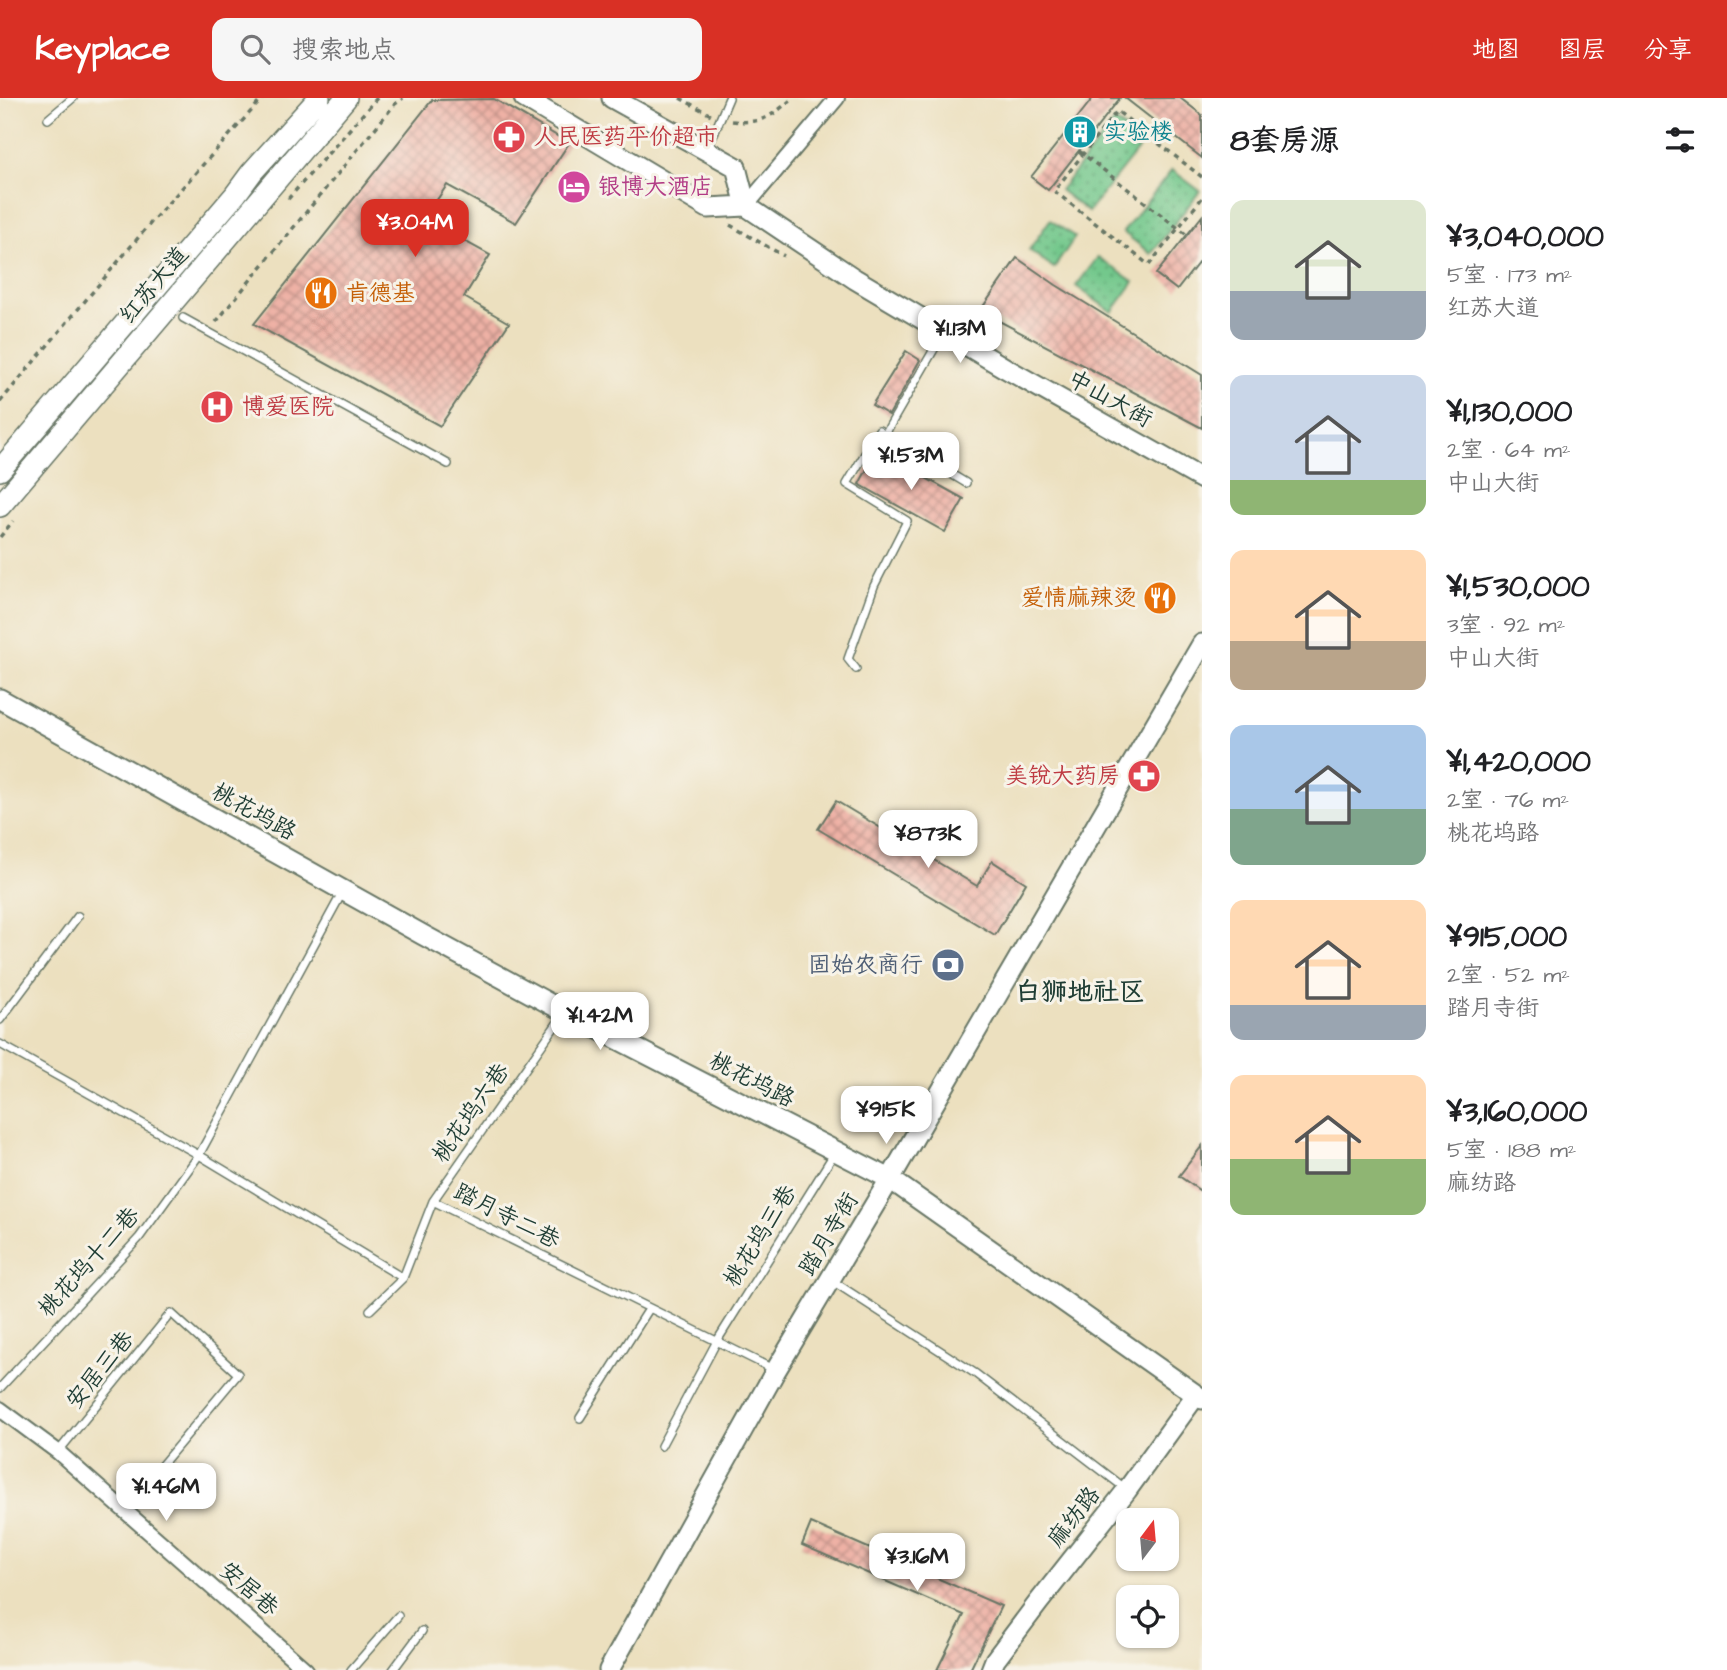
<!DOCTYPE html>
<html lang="zh">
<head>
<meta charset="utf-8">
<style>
	:root { --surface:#fff; --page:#f6f6f6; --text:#202124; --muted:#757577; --accent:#d93025 }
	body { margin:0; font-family:"Architects Daughter","LXGW WenKai TC",sans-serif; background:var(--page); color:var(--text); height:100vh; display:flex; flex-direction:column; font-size:26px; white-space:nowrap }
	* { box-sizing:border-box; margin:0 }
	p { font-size:23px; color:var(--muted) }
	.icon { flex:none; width:38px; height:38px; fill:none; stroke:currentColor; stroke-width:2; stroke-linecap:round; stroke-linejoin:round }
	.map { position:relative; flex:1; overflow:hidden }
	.panel { display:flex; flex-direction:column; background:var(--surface); width:525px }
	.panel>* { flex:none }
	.needle { width:46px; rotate:16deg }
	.fabs { position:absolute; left:1116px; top:1410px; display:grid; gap:14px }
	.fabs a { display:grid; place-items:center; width:63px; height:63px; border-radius:14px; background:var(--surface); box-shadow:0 2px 5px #0004; font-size:35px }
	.price { position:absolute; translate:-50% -60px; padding:0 16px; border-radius:14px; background:#fff; color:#222; font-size:23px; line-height:46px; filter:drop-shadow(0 2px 4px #0008) }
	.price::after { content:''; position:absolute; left:50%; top:42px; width:21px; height:16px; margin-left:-10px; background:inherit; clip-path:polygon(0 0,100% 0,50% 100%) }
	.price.current { background:var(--accent); color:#fff }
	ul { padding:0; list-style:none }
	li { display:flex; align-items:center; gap:21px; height:175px; padding:0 28px }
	li span { display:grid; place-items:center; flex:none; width:196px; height:140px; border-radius:14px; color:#555 }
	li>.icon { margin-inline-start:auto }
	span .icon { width:84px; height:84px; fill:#fffc; stroke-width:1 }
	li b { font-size:30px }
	h2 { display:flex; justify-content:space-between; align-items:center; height:84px; padding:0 28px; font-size:30px }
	header { display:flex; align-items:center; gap:42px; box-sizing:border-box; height:98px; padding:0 35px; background:var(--accent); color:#fff }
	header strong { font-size:33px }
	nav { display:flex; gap:38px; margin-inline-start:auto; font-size:24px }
	.search { width:490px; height:63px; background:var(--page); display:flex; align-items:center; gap:18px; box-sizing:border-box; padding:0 24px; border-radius:14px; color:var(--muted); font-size:26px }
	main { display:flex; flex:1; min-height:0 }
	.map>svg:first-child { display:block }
	.garden { fill:url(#garden-dots); stroke:#498260; stroke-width:2 }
	.building { fill:url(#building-cross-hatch) }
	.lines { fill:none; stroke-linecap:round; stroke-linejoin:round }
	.lane-casing { stroke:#677665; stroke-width:10 }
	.street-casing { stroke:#677665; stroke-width:18 }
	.secondary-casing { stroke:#677665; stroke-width:23 }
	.primary-casing { stroke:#677665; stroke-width:24 }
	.path { stroke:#677665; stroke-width:3.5; stroke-dasharray:5 5; stroke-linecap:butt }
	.lane { stroke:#fff; stroke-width:7 }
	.street { stroke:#fff; stroke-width:14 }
	.secondary { stroke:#fff; stroke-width:19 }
	.primary { stroke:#fff; stroke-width:21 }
	.labels { text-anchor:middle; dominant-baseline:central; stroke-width:6; stroke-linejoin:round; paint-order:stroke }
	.culture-label { font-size:23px; fill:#0d838f; stroke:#f7f3e8; text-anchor:start }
	.health-label { font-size:23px; fill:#be3a42; stroke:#f7f3e8; text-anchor:start }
	.hotel-label { font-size:23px; fill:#b23c85; stroke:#f7f3e8; text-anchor:start }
	.street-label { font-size:23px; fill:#1f3d34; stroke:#f7f3e8 }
	.food-label { font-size:23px; fill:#c56008; stroke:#f7f3e8; text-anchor:start }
	.service-label { font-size:23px; fill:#4e5e75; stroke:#f7f3e8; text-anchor:end }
	.quarter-label { font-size:26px; font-weight:bold; fill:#1f3d34; stroke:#f7f3e8 }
</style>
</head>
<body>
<header>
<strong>Keyplace</strong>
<div class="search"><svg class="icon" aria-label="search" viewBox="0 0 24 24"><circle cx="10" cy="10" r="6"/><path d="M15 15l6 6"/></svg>搜索地点</div>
<nav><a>地图</a><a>图层</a><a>分享</a></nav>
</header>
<main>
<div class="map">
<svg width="1202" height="1572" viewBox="0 0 1202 1572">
	<defs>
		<pattern id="garden-dots" width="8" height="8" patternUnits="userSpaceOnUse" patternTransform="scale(1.75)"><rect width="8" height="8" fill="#73c88c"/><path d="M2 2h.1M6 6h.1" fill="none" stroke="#5ea473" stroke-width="1.8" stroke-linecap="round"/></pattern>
		<pattern id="building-cross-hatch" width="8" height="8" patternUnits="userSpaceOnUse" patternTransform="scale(1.75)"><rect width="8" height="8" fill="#eeb1a5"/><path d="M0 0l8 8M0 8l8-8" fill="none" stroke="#c09187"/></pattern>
	</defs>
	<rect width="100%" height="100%" fill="#f7f3e8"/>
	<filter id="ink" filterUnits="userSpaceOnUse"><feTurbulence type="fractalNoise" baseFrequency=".0143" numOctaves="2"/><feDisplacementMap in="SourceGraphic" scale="14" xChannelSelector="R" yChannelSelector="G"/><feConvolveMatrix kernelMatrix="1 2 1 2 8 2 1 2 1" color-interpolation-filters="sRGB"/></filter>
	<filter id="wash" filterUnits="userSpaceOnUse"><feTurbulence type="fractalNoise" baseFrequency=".00686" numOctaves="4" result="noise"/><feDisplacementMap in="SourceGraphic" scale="28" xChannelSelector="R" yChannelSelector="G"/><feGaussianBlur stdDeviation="1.57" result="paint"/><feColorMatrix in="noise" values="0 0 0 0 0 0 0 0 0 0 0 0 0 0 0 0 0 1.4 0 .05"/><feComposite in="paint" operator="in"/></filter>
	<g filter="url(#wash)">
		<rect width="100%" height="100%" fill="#ece0bf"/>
		<!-- garden -->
		<path class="garden" d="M1115 23 1143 45 1088 114 1060 92Z
			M1172 72 1200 93 1151 156 1123 134Z
			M1050 122 1075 139 1054 170 1029 152Z
			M1098 159 1134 184 1112 214 1076 188Z"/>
		<g id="blocks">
			<!-- building -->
			<path class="building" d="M1093 0H1120L1048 92 1031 79Z
				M1125 0H1180L1202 17V60Z
				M494 1 569 45 516 125 447 87 424 121 490 157 464 199 509 225 440 328 254 226 432 2Z
				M1202 118V160L1177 192 1156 176Z
				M1017 160 1056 187 1202 277V330L980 213Z
				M906 253 920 262 889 317 872 307Z
				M877 353 964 401 945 434 859 386Z
				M836 703 977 788 992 763 1026 785 995 837 818 731Z
				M1202 1048V1094L1179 1078Z
				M811 1425 1001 1508 970 1572H937L964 1517 802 1447Z"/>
		</g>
	</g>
	<g filter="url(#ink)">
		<use href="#blocks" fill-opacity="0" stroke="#677665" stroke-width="2"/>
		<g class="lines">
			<defs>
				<path id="lane" d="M48 21 73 0
					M707 52 729 0
					M183 220 448 366
					M885 336 966 385
					M856 571 848 561 874 488 907 423 847 386 879 332 885 336 944 234
					M0 922 78 818
					M0 946 199 1057 403 1180 433 1103 775 1272
					M433 1103 565 914
					M831 1182 976 1276 1126 1391
					M370 1212 403 1180
					M0 1290 139 1140 199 1057 342 795
					M580 1320 649 1211
					M661 1348 717 1243 834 1056
					M58 1354 171 1215 238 1276 124 1412
					M351 1572 398 1518
					M393 1572 422 1533"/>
				<path id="street" d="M746 108 837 0
					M0 1311 58 1354 306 1572"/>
				<path id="secondary" d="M524 0 708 110 746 108 855 181 1005 270 1202 381
					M612 0 736 69 746 108
					M0 601 423 837 565 914 890 1081 1202 1301
					M609 1572 776 1272 890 1081 1202 546
					M991 1572 995 1562 1038 1505 1127 1392 1196 1297"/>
				<path id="primary" d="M0 372 235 97 252 74 319 0
					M0 408 346 0"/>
			</defs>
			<!-- lane casing -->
			<use href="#lane" class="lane-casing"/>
			<!-- street casing -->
			<use href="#street" class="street-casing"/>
			<!-- secondary casing -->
			<use href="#secondary" class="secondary-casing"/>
			<!-- primary casing -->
			<use href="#primary" class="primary-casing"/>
			<!-- path -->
			<path class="path" d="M680 0 711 17
				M732 23C762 26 771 19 793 0
				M1079 53 1187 137
				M1202 79 1117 13 1054 93 1149 167 1202 100
				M288 101 377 0
				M730 127 784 158
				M216 224 395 6 403 0
				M0 304 154 121 263 0
				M0 439 13 423"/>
			<!-- lane -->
			<use href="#lane" class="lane"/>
			<!-- street -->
			<use href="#street" class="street"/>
			<!-- secondary -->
			<use href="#secondary" class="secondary"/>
			<!-- primary -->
			<use href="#primary" class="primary"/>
		</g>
	</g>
	<!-- icons -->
	<defs>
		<symbol id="building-disc" viewBox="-11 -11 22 22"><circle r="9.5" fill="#0f9aa8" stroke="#f7f3e8"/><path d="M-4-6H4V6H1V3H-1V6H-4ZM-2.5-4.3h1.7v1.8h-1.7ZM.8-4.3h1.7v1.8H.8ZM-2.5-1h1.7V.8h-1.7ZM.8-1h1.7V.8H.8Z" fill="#fff"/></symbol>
		<symbol id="pharmacy-disc" viewBox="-11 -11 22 22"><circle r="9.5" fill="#e0444e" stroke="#f7f3e8"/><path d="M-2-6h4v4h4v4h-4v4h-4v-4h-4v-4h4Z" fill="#fff"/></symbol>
		<symbol id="hotel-disc" viewBox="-11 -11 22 22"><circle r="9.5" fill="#d1479c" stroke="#f7f3e8"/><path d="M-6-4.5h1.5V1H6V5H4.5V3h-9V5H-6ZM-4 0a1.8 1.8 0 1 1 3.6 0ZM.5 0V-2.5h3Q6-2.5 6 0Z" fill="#fff"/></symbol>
		<symbol id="restaurant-disc" viewBox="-11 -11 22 22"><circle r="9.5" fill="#e8710a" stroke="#f7f3e8"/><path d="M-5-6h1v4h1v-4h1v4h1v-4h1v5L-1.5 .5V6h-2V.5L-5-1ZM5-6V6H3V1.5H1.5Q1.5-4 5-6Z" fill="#fff"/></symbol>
		<symbol id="hospital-disc" viewBox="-11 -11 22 22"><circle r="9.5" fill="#e0444e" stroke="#f7f3e8"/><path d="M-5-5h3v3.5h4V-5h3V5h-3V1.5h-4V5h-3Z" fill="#fff"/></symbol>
		<symbol id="bank-disc" viewBox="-11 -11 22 22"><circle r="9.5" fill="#5c6f8a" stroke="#f7f3e8"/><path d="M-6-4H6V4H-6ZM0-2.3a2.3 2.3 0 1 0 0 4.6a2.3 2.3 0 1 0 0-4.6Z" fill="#fff"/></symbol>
	</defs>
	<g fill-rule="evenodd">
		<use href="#building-disc" x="1061" y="15" width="38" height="38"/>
		<use href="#pharmacy-disc" x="490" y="20" width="38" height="38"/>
		<use href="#hotel-disc" x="555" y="70" width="38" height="38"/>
		<use href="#restaurant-disc" x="302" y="176" width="38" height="38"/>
		<use href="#hospital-disc" x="198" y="290" width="38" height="38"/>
		<use href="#restaurant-disc" x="1141" y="481" width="38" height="38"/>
		<use href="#pharmacy-disc" x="1125" y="659" width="38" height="38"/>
		<use href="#bank-disc" x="929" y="848" width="38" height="38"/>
	</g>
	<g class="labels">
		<!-- culture labels -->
		<g class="culture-label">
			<text x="1104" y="34">实验楼</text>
		</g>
		<!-- health labels -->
		<g class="health-label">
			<text x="534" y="39">人民医药平价超市</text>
			<text x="242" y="309">博爱医院</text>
			<text x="1120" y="678" text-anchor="end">美锐大药房</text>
		</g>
		<!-- hotel labels -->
		<g class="hotel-label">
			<text x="598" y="89">银博大酒店</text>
		</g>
		<!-- street labels -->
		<g class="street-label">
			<text transform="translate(154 187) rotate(-50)">红苏大道</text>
			<text transform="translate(1110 301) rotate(29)">中山大街</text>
			<text transform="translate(254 714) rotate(29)">桃花坞路</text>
			<text transform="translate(752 982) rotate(27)">桃花坞路</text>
			<text transform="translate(471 1015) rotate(-55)">桃花坞六巷</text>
			<text transform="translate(507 1118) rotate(27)">踏月寺二巷</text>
			<text transform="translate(829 1136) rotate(-59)">踏月寺街</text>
			<text transform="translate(760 1138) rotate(-58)">桃花坞三巷</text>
			<text transform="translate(89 1164) rotate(-48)">桃花坞十二巷</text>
			<text transform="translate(100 1272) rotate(-51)">安居三巷</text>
			<text transform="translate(1074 1419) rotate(-52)">麻纺路</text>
			<text transform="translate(249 1491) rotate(41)">安居巷</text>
		</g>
		<!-- food labels -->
		<g class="food-label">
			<text x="346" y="195">肯德基</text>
			<text x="1136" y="500" text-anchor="end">爱情麻辣烫</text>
		</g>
		<!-- service labels -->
		<g class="service-label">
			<text x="923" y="867">固始农商行</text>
		</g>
		<!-- quarter labels -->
		<g class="quarter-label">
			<text x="1080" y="894">白狮地社区</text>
		</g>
	</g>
</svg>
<div class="fabs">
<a><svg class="needle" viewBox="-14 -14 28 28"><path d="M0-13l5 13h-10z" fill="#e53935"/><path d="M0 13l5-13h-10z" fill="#757577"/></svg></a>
<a><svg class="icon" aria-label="locate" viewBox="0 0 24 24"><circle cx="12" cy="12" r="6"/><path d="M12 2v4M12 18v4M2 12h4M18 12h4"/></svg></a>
</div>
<b class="price current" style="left:415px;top:161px">¥3.04M</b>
<b class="price" style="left:960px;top:267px">¥1.13M</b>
<b class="price" style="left:911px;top:394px">¥1.53M</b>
<b class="price" style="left:928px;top:772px">¥873K</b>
<b class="price" style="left:600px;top:954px">¥1.42M</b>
<b class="price" style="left:886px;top:1048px">¥915K</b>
<b class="price" style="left:166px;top:1425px">¥1.46M</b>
<b class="price" style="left:917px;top:1495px">¥3.16M</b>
</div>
<section class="panel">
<h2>8套房源<svg class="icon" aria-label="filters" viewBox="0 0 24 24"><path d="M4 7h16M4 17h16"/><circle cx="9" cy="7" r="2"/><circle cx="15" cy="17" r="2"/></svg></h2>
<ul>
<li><span style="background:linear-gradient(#dfe7d0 65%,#9aa5b1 0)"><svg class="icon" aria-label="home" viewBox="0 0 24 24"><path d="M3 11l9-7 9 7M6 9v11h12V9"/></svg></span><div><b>¥3,040,000</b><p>5室 · 173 m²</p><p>红苏大道</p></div></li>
<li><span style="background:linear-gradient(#c9d6e8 75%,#8fb573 0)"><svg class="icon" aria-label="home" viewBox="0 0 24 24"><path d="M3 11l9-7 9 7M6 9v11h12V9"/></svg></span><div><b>¥1,130,000</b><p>2室 · 64 m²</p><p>中山大街</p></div></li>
<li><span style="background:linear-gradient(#ffd9b3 65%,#b9a48a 0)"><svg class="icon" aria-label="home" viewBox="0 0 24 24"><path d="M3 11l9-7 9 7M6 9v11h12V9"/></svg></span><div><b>¥1,530,000</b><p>3室 · 92 m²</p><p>中山大街</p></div></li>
<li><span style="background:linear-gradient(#a9c7e8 60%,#7fa58c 0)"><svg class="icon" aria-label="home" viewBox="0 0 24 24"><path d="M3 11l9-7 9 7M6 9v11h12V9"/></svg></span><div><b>¥1,420,000</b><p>2室 · 76 m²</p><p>桃花坞路</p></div></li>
<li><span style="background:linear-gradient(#ffd9b3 75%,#9aa5b1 0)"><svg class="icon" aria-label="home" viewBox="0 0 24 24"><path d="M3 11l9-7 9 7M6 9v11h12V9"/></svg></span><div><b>¥915,000</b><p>2室 · 52 m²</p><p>踏月寺街</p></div></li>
<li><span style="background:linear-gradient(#ffd9b3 60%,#8fb573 0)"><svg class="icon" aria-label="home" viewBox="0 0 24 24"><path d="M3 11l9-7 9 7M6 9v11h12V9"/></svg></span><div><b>¥3,160,000</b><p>5室 · 188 m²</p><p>麻纺路</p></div></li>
</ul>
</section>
</main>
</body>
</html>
